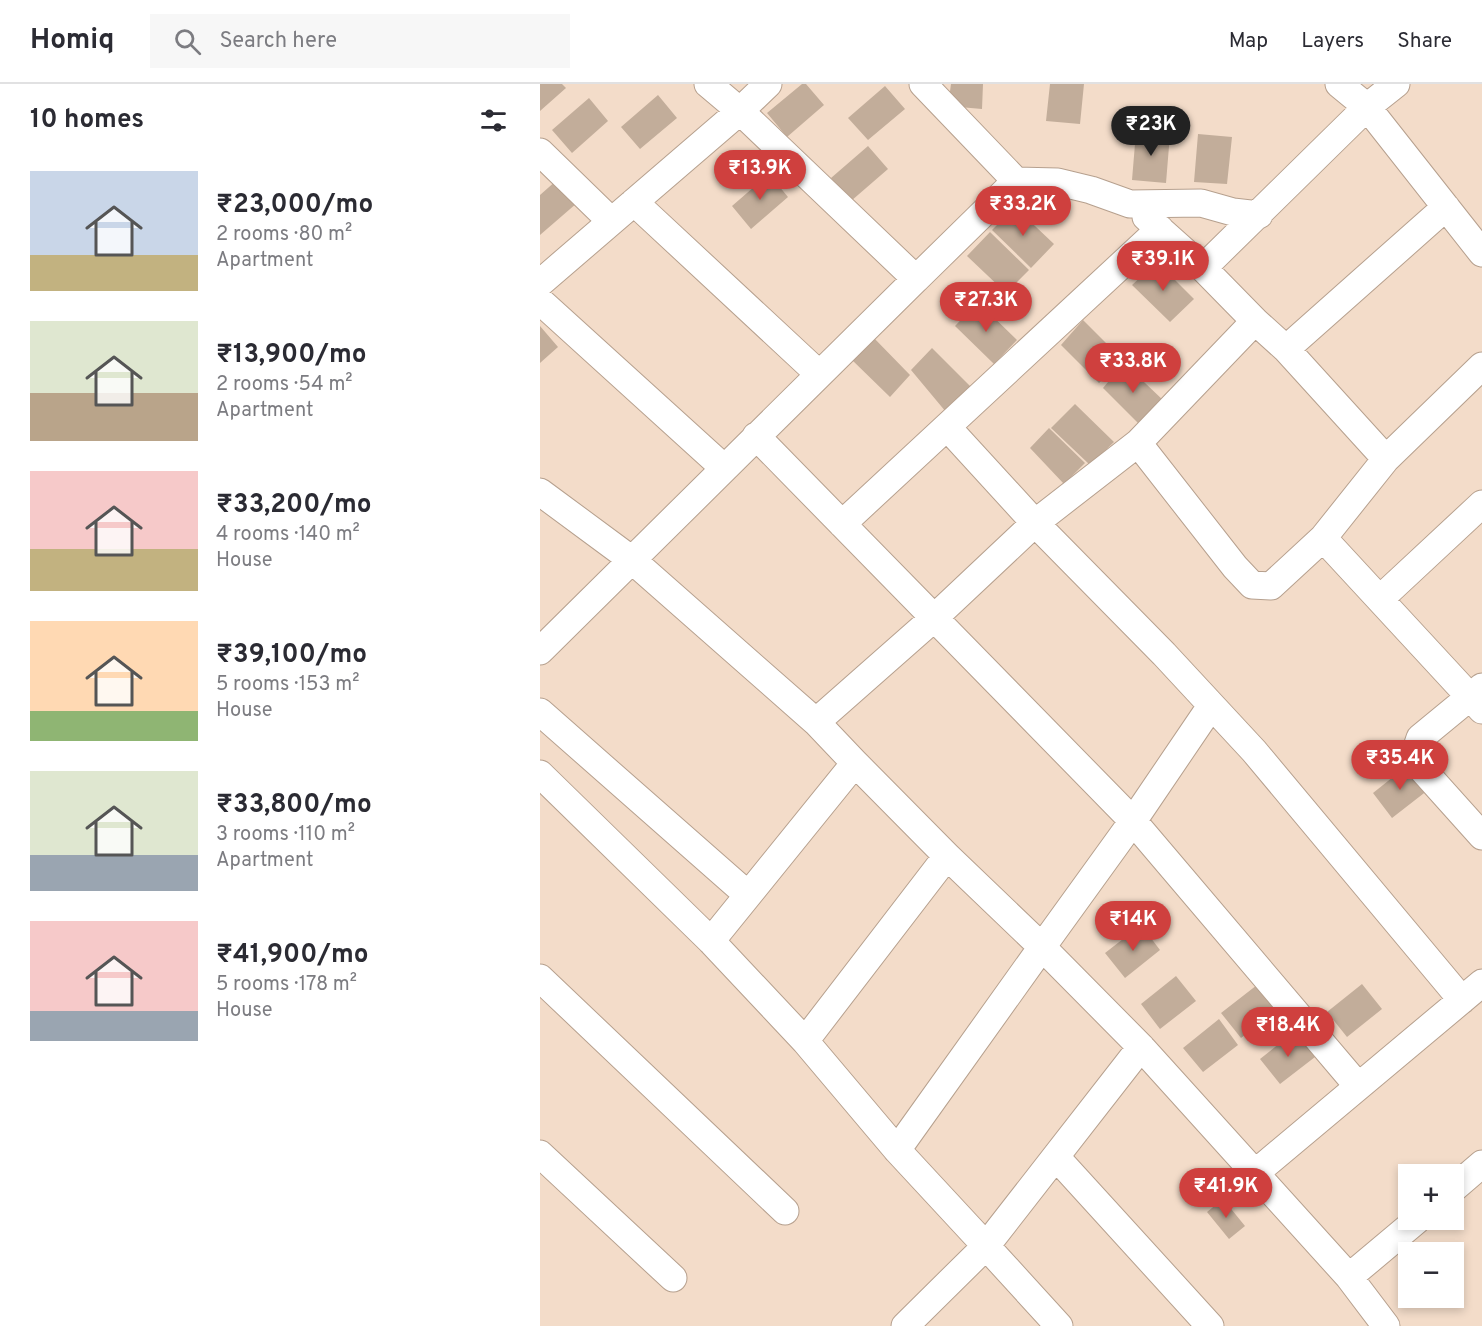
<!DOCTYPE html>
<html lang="en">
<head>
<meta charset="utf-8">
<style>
	:root { --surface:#fff; --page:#f7f7f7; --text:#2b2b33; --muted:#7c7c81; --line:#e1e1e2; --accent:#cf403e }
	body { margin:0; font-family:Overpass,sans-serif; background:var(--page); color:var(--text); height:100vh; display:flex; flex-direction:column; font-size:22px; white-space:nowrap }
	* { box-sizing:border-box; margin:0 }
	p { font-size:20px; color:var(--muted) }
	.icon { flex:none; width:33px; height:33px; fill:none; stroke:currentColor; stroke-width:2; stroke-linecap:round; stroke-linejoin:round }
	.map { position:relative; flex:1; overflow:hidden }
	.sheet { display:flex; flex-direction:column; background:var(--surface); width:540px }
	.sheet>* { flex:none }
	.tools { position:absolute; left:858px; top:1080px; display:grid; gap:12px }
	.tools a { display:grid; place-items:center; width:66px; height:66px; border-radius:0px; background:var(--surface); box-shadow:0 3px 9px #0003; font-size:30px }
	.price { position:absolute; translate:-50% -51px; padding:0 14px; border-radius:21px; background:var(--accent); color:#fff; font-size:20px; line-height:39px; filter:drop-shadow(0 2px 3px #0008) }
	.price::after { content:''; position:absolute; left:50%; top:36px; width:18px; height:14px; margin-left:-9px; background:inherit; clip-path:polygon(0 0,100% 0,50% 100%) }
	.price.current { background:#222; color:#fff }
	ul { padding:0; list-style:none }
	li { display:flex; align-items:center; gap:18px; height:150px; padding:0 30px }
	li span { display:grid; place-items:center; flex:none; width:168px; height:120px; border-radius:0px; color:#555 }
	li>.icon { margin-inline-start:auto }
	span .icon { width:72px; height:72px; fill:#fffc; stroke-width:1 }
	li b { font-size:26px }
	h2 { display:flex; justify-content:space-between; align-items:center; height:72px; padding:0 30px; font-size:26px }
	header { display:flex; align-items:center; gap:36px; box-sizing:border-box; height:84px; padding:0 30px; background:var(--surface); border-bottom:2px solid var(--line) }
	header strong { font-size:28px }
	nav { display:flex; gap:33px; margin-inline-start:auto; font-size:21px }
	.search { width:420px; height:54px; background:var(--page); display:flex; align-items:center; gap:15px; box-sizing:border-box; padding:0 21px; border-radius:0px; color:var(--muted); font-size:22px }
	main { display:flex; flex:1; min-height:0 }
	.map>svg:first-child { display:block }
	.building { fill:#c2ad9a }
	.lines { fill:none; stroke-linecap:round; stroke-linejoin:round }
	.street-casing { stroke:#b6a08e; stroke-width:29 }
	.street { stroke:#fff; stroke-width:27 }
</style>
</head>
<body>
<header>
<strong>Homiq</strong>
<div class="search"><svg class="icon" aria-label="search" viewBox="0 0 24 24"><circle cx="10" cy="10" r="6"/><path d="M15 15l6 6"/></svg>Search here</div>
<nav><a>Map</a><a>Layers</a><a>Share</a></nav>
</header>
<main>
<section class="sheet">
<h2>10 homes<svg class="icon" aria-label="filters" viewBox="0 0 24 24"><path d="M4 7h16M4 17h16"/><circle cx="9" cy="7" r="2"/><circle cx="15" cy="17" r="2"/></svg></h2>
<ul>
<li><span style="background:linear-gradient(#c9d6e8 70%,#c2b280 0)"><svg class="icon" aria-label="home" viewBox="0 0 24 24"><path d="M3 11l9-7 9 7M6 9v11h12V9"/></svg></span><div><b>₹23,000/mo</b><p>2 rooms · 80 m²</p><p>Apartment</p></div></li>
<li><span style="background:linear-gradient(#dfe7d0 60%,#b9a48a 0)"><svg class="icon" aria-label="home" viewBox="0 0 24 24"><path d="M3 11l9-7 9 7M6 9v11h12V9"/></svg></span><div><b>₹13,900/mo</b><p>2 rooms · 54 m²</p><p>Apartment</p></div></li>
<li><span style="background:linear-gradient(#f6c9c9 65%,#c2b280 0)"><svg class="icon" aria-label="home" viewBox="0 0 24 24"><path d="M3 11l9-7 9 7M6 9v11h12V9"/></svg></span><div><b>₹33,200/mo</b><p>4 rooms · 140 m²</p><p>House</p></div></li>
<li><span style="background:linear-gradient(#ffd9b3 75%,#8fb573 0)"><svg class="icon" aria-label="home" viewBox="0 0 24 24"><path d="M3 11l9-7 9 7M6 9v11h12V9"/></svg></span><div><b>₹39,100/mo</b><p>5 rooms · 153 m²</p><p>House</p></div></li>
<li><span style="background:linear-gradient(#dfe7d0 70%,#9aa5b1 0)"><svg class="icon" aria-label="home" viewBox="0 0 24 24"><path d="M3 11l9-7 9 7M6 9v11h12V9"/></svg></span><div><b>₹33,800/mo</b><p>3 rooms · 110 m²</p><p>Apartment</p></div></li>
<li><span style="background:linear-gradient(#f6c9c9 75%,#9aa5b1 0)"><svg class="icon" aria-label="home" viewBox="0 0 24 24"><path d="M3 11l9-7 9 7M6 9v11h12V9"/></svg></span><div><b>₹41,900/mo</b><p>5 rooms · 178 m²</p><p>House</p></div></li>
</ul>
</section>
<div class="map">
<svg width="942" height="1242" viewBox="0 0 942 1242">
	<rect width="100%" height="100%" fill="#f3dcc9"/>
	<!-- building -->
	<path class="building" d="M0 0H22L26 4 0 27Z
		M262 0H266L284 21 247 53 227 29Z
		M411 0H443L442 25 408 22Z
		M510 0H544L540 40 506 37Z
		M345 2 365 25 328 56 308 34Z
		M118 11 137 34 100 65 81 43Z
		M49 14 68 37 32 69 12 46Z
		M596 48 630 50 626 99 592 96Z
		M658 50 692 53 687 100 654 98Z
		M328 62 348 85 311 117 291 94Z
		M229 90 248 113 211 145 192 122Z
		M17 96 37 119 0 151V111Z
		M475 123 514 160 491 184 452 146Z
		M450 148 489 186 466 209 427 172Z
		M617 178 654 215 630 238 592 201Z
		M438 218 477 256 454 280 415 242Z
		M543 236 583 276 559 299 521 261Z
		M0 242 18 263 0 279Z
		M332 252 370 291 350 313 311 275Z
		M392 264 431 303 406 328 371 286Z
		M584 279 625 318 600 341 563 304Z
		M535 320 574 358 550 381 511 344Z
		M509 344 545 379 524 400 490 364Z
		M868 681 888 706 852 734 833 709Z
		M601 841 620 866 585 894 565 869Z
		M636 892 656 917 620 945 601 920Z
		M822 900 842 925 807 953 787 928Z
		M717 901 737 926 701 954 681 929Z
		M679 935 698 961 663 988 643 964Z
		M755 947 775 973 740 1000 720 975Z
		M683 1115 705 1142 689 1155 667 1128Z"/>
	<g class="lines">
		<defs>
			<path id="street" d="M168 0 200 27 228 0
				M799 0 827 23 942 169
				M0 68 71 137
				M476 97 518 98 551 106 590 120 661 119 693 128 719 131
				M94 118 279 290
				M606 133 663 184
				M376 195 476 97 383 0
				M0 199 200 27 376 195 0 567
				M0 217 184 384
				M715 237 663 184 827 23 856 0
				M746 265 906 123
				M408 344 495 439 624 570 714 667 922 916
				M216 352 593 737 818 1002
				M846 375 942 282
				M0 408 92 476 276 638
				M302 440 620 145
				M783 454 942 626
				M840 515 942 420
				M942 603 880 654 875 669 881 684 942 752
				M671 622 593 737 502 863 601 963 809 1193 846 1242
				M0 628 208 811
				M315 679 407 772
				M0 690 171 857 315 679 276 638 394 534 495 439 598 359 715 237 746 265 846 375 783 454 731 502 712 501 695 483 598 359
				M171 857 265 957
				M0 894 245 1127
				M357 1066 502 863 407 772 265 957 357 1066 446 1162 365 1242
				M0 1070 133 1194
				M516 1073 670 1242
				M714 1090 942 899
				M914 1104 942 1080
				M809 1193 877 1136
				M519 1242 446 1162 601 963"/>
		</defs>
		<!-- street casing -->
		<use href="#street" class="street-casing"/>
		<!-- street -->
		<use href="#street" class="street"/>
	</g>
</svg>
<div class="tools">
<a>+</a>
<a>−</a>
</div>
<b class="price current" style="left:611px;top:73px">₹23K</b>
<b class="price" style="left:220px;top:117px">₹13.9K</b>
<b class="price" style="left:483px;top:153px">₹33.2K</b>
<b class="price" style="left:623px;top:208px">₹39.1K</b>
<b class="price" style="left:446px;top:249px">₹27.3K</b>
<b class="price" style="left:593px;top:310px">₹33.8K</b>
<b class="price" style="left:860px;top:707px">₹35.4K</b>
<b class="price" style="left:593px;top:868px">₹14K</b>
<b class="price" style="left:748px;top:974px">₹18.4K</b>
<b class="price" style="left:686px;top:1135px">₹41.9K</b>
</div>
</main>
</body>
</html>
